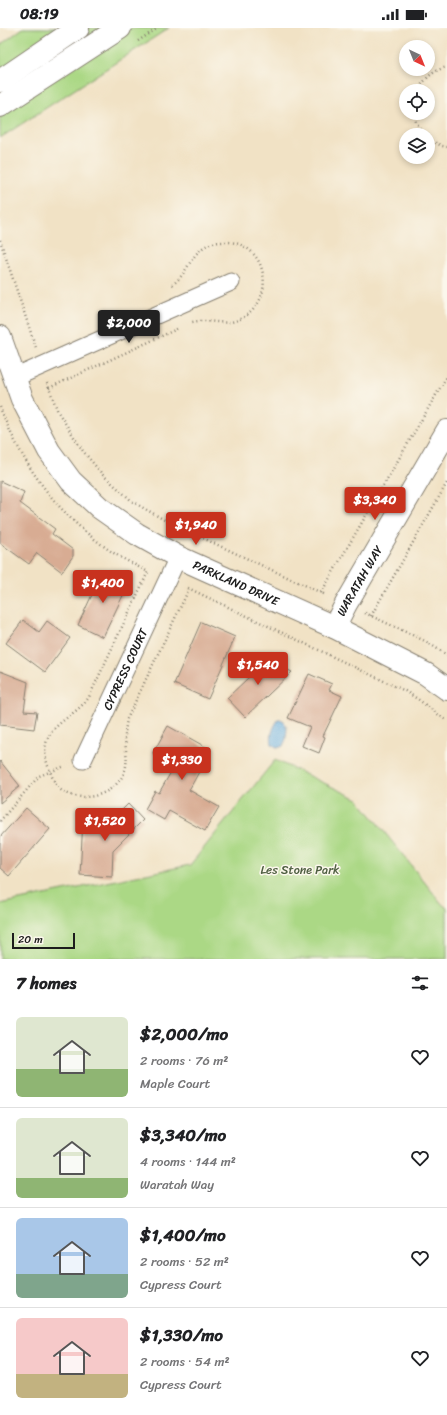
<!DOCTYPE html>
<html lang="en">
<head>
<meta charset="utf-8">
<style>
	:root { --surface:#fff; --page:#f2f2f2; --text:#202124; --muted:#757577; --line:#e0e0e0; --accent:#c8321e }
	body { margin:0; font-family:Sriracha,sans-serif; background:var(--page); color:var(--text); height:100vh; display:flex; flex-direction:column; font-size:15px; white-space:nowrap }
	* { box-sizing:border-box; margin:0 }
	p { font-size:13px; color:var(--muted) }
	.icon { flex:none; width:22px; height:22px; fill:none; stroke:currentColor; stroke-width:2; stroke-linecap:round; stroke-linejoin:round }
	.map { position:relative; height:931px; overflow:hidden }
	.panel { display:flex; flex-direction:column; background:var(--surface); flex:1 }
	.panel>* { flex:none }
	.needle { width:26px; rotate:137deg }
	.controls { position:absolute; left:399px; top:12px; display:grid; gap:8px }
	.controls a { display:grid; place-items:center; width:36px; height:36px; border-radius:50%; background:var(--surface); box-shadow:0 2px 6px #0003; font-size:20px }
	.scale { position:absolute; left:12px; bottom:10px; width:63px; box-sizing:border-box; padding-left:4px; border:2px solid #1c1c1c; border-top:0; font-size:11px; line-height:14px; white-space:nowrap; color:#1c1c1c; -webkit-text-stroke:3px #fbf7ec; paint-order:stroke }
	.price { position:absolute; translate:-50% -34px; padding:0 9px; border-radius:4px; background:var(--accent); color:#fff; font-size:13px; line-height:26px; filter:drop-shadow(0 1px 2px #0008) }
	.price::after { content:''; position:absolute; left:50%; top:24px; width:12px; height:9px; margin-left:-6px; background:inherit; clip-path:polygon(0 0,100% 0,50% 100%) }
	.price.on { background:#222; color:#fff }
	ul { padding:0; list-style:none }
	li { display:flex; align-items:center; gap:12px; height:100px; padding:0 16px }
	li+li { border-top:1px solid var(--line) }
	li span { display:grid; place-items:center; flex:none; width:112px; height:80px; border-radius:6px; color:#555 }
	li>.icon { margin-inline-start:auto }
	span .icon { width:48px; height:48px; fill:#fffc; stroke-width:1 }
	li b { font-size:17px }
	h2 { display:flex; justify-content:space-between; align-items:center; height:48px; padding:0 16px; font-size:17px }
	.status { display:flex; justify-content:space-between; align-items:center; height:28px; padding:0 20px; background:var(--surface); direction:ltr }
	.status svg { height:11px; fill:currentColor }
	.map>svg:first-child { display:block }
	.green { fill:#abd885; stroke:#647a50 }
	.water { fill:#68adde; stroke:#42647d }
	.building { fill:#d8ac93 }
	.lines { fill:none; stroke-linecap:round; stroke-linejoin:round }
	.street-casing { stroke:#867f70; stroke-width:19 }
	.secondary-casing { stroke:#867f70; stroke-width:24 }
	.path { stroke:#867f70; stroke-width:2.5; stroke-dasharray:1 3; stroke-linecap:butt }
	.street { stroke:#fff; stroke-width:17 }
	.secondary { stroke:#fff; stroke-width:22 }
	.labels { text-anchor:middle; dominant-baseline:central; stroke-width:3; stroke-linejoin:round; paint-order:stroke }
	.street-label { font-size:12px; fill:#1c1c1c; stroke:#fbf7ec }
	.park-label { font-size:12px; fill:#4e5e41; stroke:#fbf7ec }
</style>
</head>
<body>
<div class="status"><b>08:19</b><svg viewBox="0 0 49 12"><path d="M0 12V9h3v3zM5 12V6h3v6zM10 12V3h3v9zM15 12V0h3v12zM26 1h20v11H26zM47 4h2v5h-2z"/></svg></div>
<div class="map">
<svg width="447" height="931" viewBox="0 0 447 931">
	<rect width="100%" height="100%" fill="#fbf7ec"/>
	<filter id="ink" filterUnits="userSpaceOnUse"><feTurbulence type="fractalNoise" baseFrequency=".025" numOctaves="2"/><feDisplacementMap in="SourceGraphic" scale="8" xChannelSelector="R" yChannelSelector="G"/><feConvolveMatrix kernelMatrix="1 2 1 2 8 2 1 2 1" color-interpolation-filters="sRGB"/></filter>
	<filter id="wash" filterUnits="userSpaceOnUse"><feTurbulence type="fractalNoise" baseFrequency=".012" numOctaves="4" result="noise"/><feDisplacementMap in="SourceGraphic" scale="16" xChannelSelector="R" yChannelSelector="G"/><feGaussianBlur stdDeviation="0.9" result="paint"/><feColorMatrix in="noise" values="0 0 0 0 0 0 0 0 0 0 0 0 0 0 0 0 0 1.4 0 .05"/><feComposite in="paint" operator="in"/></filter>
	<g filter="url(#wash)">
		<rect width="100%" height="100%" fill="#f1e2c5"/>
		<!-- green -->
		<path class="green" d="M23 0H169L0 110V17Z
			M275 732 358 771 442 876 447 880V931H0V876L190 837Z"/>
		<!-- water -->
		<path class="water" d="M278 692H283L287 700 286 711 283 718 278 720 272 716C270 706 273 700 278 692Z"/>
		<g id="blocks">
			<!-- building -->
			<path class="building" d="M0 453 24 464 20 475 55 501 52 506 73 522V528L62 544 37 525 29 536 0 515Z
				M103 543 129 555 103 609 78 597Z
				M23 592 39 604 47 593 70 610 45 644 6 615Z
				M201 594 235 609 208 671 174 656Z
				M271 628 282 639 292 644 245 689 227 670Z
				M0 643 28 654 24 683 37 684 34 701 0 697Z
				M309 646 332 656 329 662 342 668 323 708 325 709 319 725 302 718 310 699 288 690Z
				M168 698 211 722 189 762 219 779 205 803 169 783 164 792 145 781 155 763 159 765 175 737 153 725Z
				M0 733 20 758 0 775Z
				M128 776 143 792 113 822 112 849 80 847 83 792 111 793Z
				M26 780 50 801 9 848 0 840V809Z"/>
		</g>
	</g>
	<g filter="url(#ink)">
		<use href="#blocks" fill-opacity="0" stroke="#867f70" stroke-width="1"/>
		<g class="lines">
			<defs>
				<g id="street">
					<path d="M14 350 231 254"/>
					<path id="s1" d="M83 732 178 529"/>
				</g>
				<g id="secondary">
					<path d="M0 53 78 0"/>
					<path d="M0 78 120 0"/>
					<path id="s2" d="M0 309 22 371 49 423 71 453 100 480 137 506 178 529 334 599 426 646 447 661"/>
					<path id="s3" d="M334 599 346 576 447 403"/>
				</g>
			</defs>
			<!-- street casing -->
			<use href="#street" class="street-casing"/>
			<!-- secondary casing -->
			<use href="#secondary" class="secondary-casing"/>
			<!-- path -->
			<path class="path" d="M138 13 158 0
				M417 63C425 51 433 42 447 39
				M414 85 416 94 425 107
				M428 111 442 118 447 119
				M0 212 36 320
				M172 257C189 245 191 221 213 215 217 214 222 214 226 214 268 214 278 274 240 291 224 299 209 290 192 294
				M47 355 58 384 83 423 103 447 133 474 168 494 326 567
				M49 360 179 300
				M0 379C3 388 7 396 11 405 33 451 63 489 105 519 118 529 134 536 148 544L89 669C78 686 55 693 47 712 44 721 45 729 48 738 51 746 54 756 61 762 81 776 114 768 124 745 129 733 125 721 125 709 125 703 126 697 127 691L189 561
				M188 560 405 663 419 672 447 693
				M321 565 447 348
				M365 585 425 613 447 627
				M371 588 447 455
				M0 793 39 748 65 738"/>
			<!-- street -->
			<use href="#street" class="street"/>
			<!-- secondary -->
			<use href="#secondary" class="secondary"/>
		</g>
	</g>
	<g class="labels">
		<!-- street labels -->
		<g class="street-label">
			<text stroke="none"><textPath href="#s3" startOffset="53">WARATAH WAY</textPath></text>
			<text stroke="none"><textPath href="#s2" startOffset="357">PARKLAND DRIVE</textPath></text>
			<text stroke="none"><textPath href="#s1" startOffset="100">CYPRESS COURT</textPath></text>
		</g>
		<!-- park labels -->
		<g class="park-label">
			<text x="300" y="842">Les Stone Park</text>
		</g>
	</g>
</svg>
<div class="controls">
<a><svg class="needle" viewBox="-14 -14 28 28"><path d="M0-13l5 13h-10z" fill="#e53935"/><path d="M0 13l5-13h-10z" fill="#757577"/></svg></a>
<a><svg class="icon" aria-label="locate" viewBox="0 0 24 24"><circle cx="12" cy="12" r="6"/><path d="M12 2v4M12 18v4M2 12h4M18 12h4"/></svg></a>
<a><svg class="icon" aria-label="layers" viewBox="0 0 24 24"><path d="M12 4l9 5-9 5-9-5zM3 14l9 5 9-5"/></svg></a>
</div>
<div class="scale">20 m</div>
<b class="price on" style="left:129px;top:316px">$2,000</b>
<b class="price" style="left:375px;top:493px">$3,340</b>
<b class="price" style="left:196px;top:518px">$1,940</b>
<b class="price" style="left:103px;top:576px">$1,400</b>
<b class="price" style="left:258px;top:658px">$1,540</b>
<b class="price" style="left:182px;top:753px">$1,330</b>
<b class="price" style="left:105px;top:814px">$1,520</b>
</div>
<section class="panel">
<h2>7 homes<svg class="icon" aria-label="filters" viewBox="0 0 24 24"><path d="M4 7h16M4 17h16"/><circle cx="9" cy="7" r="2"/><circle cx="15" cy="17" r="2"/></svg></h2>
<ul>
<li><span style="background:linear-gradient(#dfe7d0 65%,#8fb573 0)"><svg class="icon" aria-label="home" viewBox="0 0 24 24"><path d="M3 11l9-7 9 7M6 9v11h12V9"/></svg></span><div><b>$2,000/mo</b><p>2 rooms · 76 m²</p><p>Maple Court</p></div><svg class="icon" aria-label="heart" viewBox="0 0 24 24"><path d="M12 20l-8-8c-3-5 5-10 8-4 3-6 11-1 8 4z"/></svg></li>
<li><span style="background:linear-gradient(#dfe7d0 75%,#8fb573 0)"><svg class="icon" aria-label="home" viewBox="0 0 24 24"><path d="M3 11l9-7 9 7M6 9v11h12V9"/></svg></span><div><b>$3,340/mo</b><p>4 rooms · 144 m²</p><p>Waratah Way</p></div><svg class="icon" aria-label="heart" viewBox="0 0 24 24"><path d="M12 20l-8-8c-3-5 5-10 8-4 3-6 11-1 8 4z"/></svg></li>
<li><span style="background:linear-gradient(#a9c7e8 70%,#7fa58c 0)"><svg class="icon" aria-label="home" viewBox="0 0 24 24"><path d="M3 11l9-7 9 7M6 9v11h12V9"/></svg></span><div><b>$1,400/mo</b><p>2 rooms · 52 m²</p><p>Cypress Court</p></div><svg class="icon" aria-label="heart" viewBox="0 0 24 24"><path d="M12 20l-8-8c-3-5 5-10 8-4 3-6 11-1 8 4z"/></svg></li>
<li><span style="background:linear-gradient(#f6c9c9 70%,#c2b280 0)"><svg class="icon" aria-label="home" viewBox="0 0 24 24"><path d="M3 11l9-7 9 7M6 9v11h12V9"/></svg></span><div><b>$1,330/mo</b><p>2 rooms · 54 m²</p><p>Cypress Court</p></div><svg class="icon" aria-label="heart" viewBox="0 0 24 24"><path d="M12 20l-8-8c-3-5 5-10 8-4 3-6 11-1 8 4z"/></svg></li>
</ul>
</section>
</body>
</html>
